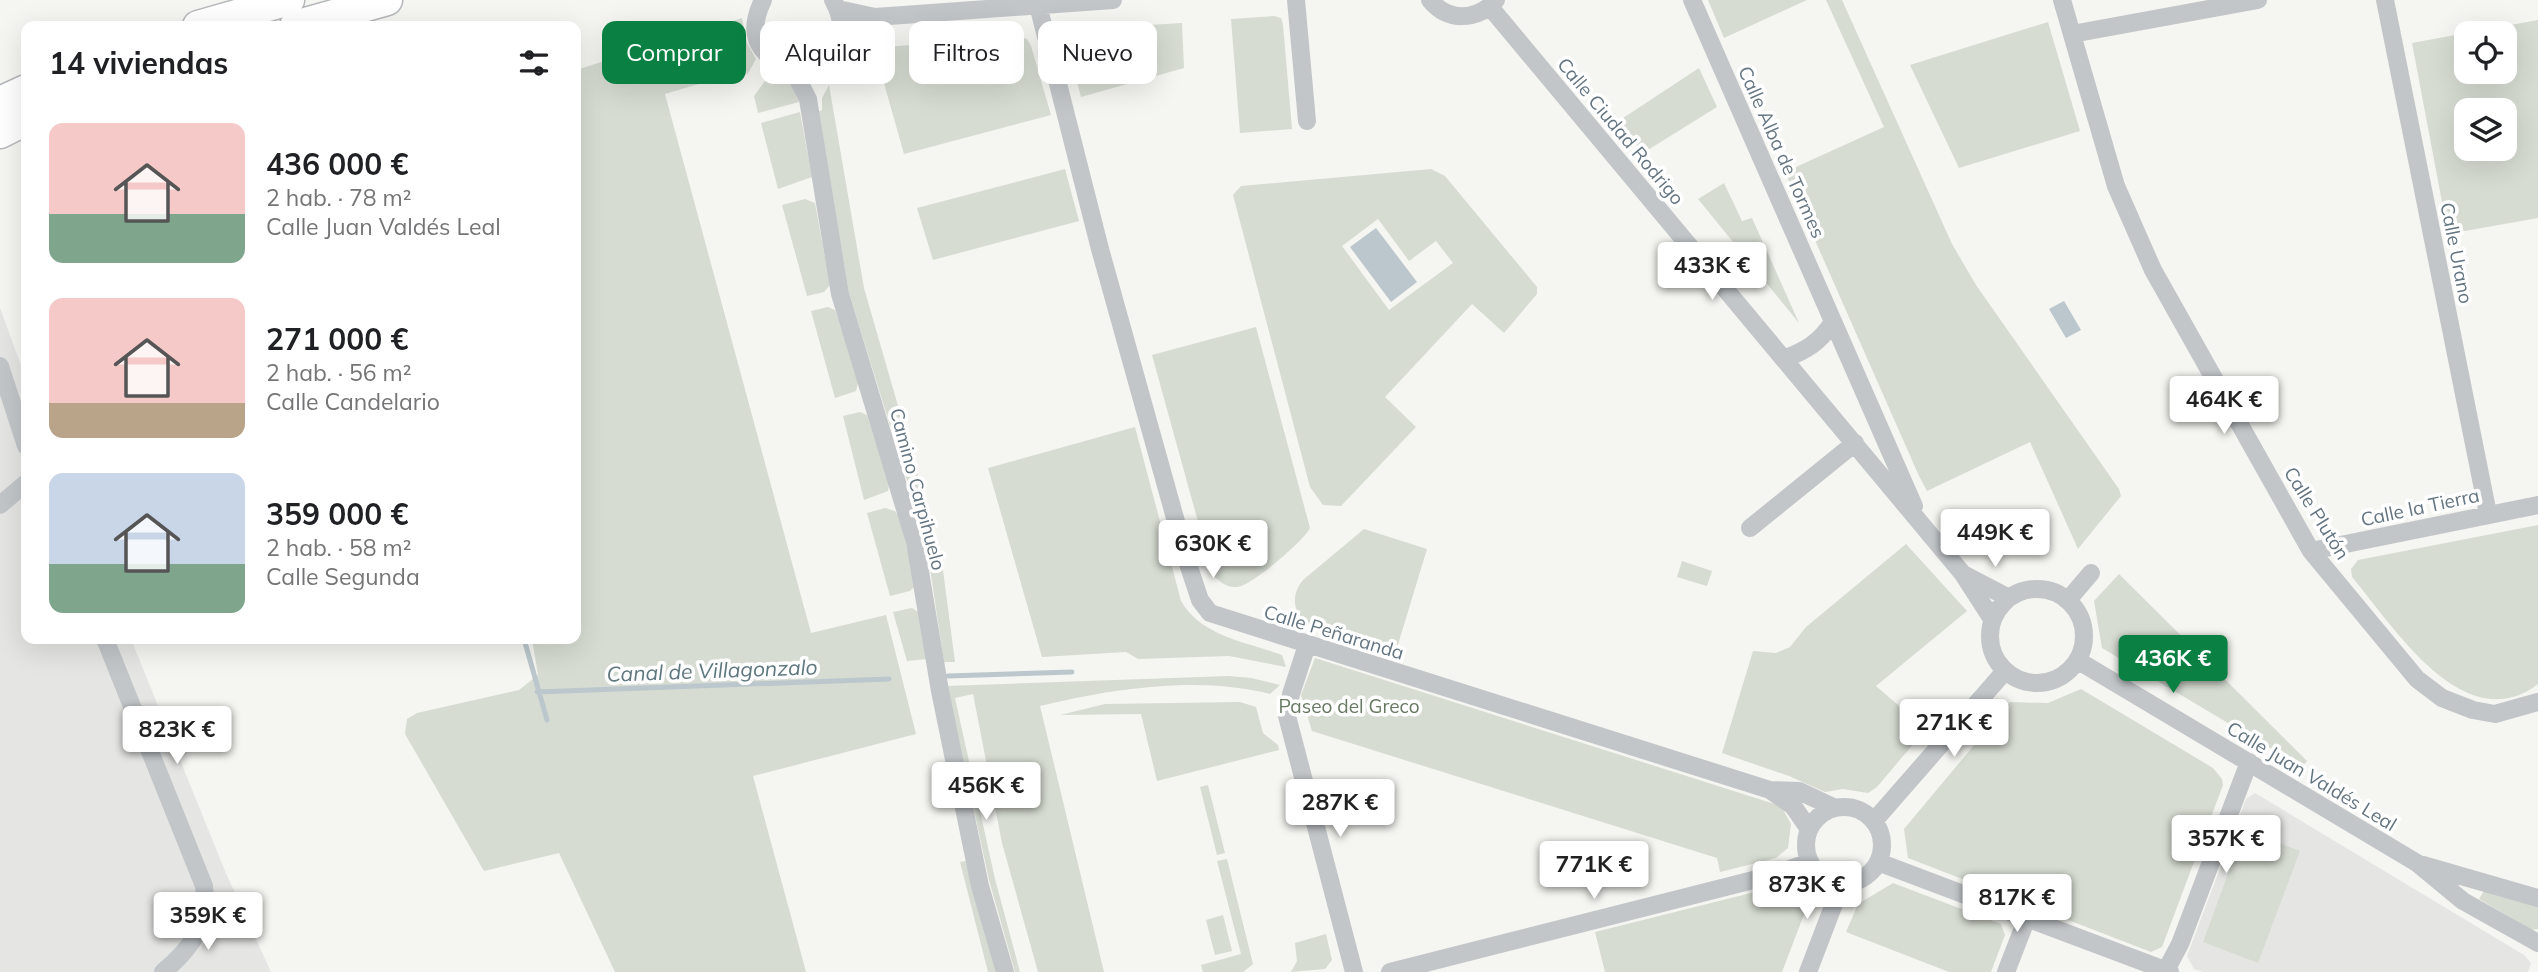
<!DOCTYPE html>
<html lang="es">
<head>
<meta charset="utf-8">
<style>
	:root { --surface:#fff; --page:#f2f2f2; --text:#202124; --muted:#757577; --accent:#0b8043 }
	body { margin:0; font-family:Mulish,sans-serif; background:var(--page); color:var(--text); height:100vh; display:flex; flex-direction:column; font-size:26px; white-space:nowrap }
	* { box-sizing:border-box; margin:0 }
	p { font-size:23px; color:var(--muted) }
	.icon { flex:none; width:38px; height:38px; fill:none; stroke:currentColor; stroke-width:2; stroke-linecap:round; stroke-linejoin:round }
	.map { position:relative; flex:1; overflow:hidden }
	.sheet { position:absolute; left:21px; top:21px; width:560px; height:623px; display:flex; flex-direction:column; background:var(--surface); border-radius:14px; box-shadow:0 7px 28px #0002 }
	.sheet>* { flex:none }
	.guide { position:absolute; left:602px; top:21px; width:665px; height:63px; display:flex; gap:14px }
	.fabs { position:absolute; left:2454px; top:21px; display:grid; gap:14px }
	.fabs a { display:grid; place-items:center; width:63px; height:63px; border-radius:14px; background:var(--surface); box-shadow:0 7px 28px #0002; font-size:35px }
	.price { position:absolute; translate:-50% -60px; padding:0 16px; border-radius:7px; background:#fff; color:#222; font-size:23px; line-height:46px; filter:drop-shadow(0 2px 4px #0008) }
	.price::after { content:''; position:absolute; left:50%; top:42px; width:21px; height:16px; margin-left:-10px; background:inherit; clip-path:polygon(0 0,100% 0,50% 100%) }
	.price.current { background:var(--accent); color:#fff }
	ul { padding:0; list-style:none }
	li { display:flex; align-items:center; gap:21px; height:175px; padding:0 28px }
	li span { display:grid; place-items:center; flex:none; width:196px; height:140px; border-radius:14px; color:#555 }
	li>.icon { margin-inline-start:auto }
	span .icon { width:84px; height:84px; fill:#fffc; stroke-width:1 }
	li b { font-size:30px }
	h2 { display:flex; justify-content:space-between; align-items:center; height:84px; padding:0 28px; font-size:30px }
	.chip { padding:0 24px; border-radius:14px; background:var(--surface); box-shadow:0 7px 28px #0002; font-size:24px; line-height:63px }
	.chip.current { background:var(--accent); color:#fff }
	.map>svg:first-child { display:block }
	.built { fill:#e5e6e4 }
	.green { fill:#d6dcd2; fill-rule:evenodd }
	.water { fill:#bbc7cc }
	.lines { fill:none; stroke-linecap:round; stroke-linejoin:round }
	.stream { stroke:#bbc7cc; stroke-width:5 }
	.trunk-casing { stroke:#b5b8bb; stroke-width:33 }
	.minor { stroke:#c2c6c9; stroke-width:18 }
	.trunk { stroke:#fff; stroke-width:30 }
	.labels { text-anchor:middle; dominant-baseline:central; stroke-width:7; stroke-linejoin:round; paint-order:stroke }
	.street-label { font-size:19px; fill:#647582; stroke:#fff }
	.park-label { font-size:19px; fill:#687963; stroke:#fff }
	.water-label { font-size:21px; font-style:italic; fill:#5f777f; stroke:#fff }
</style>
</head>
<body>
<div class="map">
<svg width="2538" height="972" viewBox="0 0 2538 972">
	<rect width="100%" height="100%" fill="#f5f5f1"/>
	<!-- built -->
	<path class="built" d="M0 308 26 379V639H131L225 871 271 972H0Z
		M2255 793 2524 955 2531 963 2528 972H2203L2194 969 2187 956 2246 799Z"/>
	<!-- green -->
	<path class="green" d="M1708 0H1807L1724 38Z
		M1826 0H1842L1952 244 1976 285 2119 489 2121 496 2078 549 2030 442 1927 491 1919 476 1785 172 1884 127Z
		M1274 16 1281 18 1283 25 1292 129 1240 133 1231 19Z
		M742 18 747 43 756 59 747 75 733 21Z
		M2538 20V218L2448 234 2412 43 2466 33V72H2504V33H2467ZM2504 110V149H2466V110Z
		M2048 22 2080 131 1959 168 1910 65Z
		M726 23 735 58 724 69 726 76 665 94 811 633 886 615 916 734 753 776 806 972H615L559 853 484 871 405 734 407 719 417 713 519 690 538 675 532 639H576V70Z
		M1182 23 1184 68 1081 97 1067 45 1073 34 1084 29Z
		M1018 36 1027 39 1031 46 1051 115 904 154 874 48Z
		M1699 68 1717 107 1643 153 1617 122Z
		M777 74 791 82 799 102 758 113 754 96 765 81Z
		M829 85 864 288 941 555 955 662H944L928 555 918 516 849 293 818 112 822 110V98Z
		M800 112 812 177 778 189 761 123Z
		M1065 169 1079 221 933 260 917 208Z
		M1431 169 1445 176 1537 287V294L1504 333 1472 304 1385 397 1416 427 1341 506 1323 505 1310 487 1233 195 1241 186ZM1378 219 1409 261 1436 241 1453 263 1389 310 1342 246Z
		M1724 183 1742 221 1752 218 1799 323 1698 199Z
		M805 199 815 203 830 285 824 292 807 296 782 205Z
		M828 307 835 310 859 379 856 391 835 398 811 311Z
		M1256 327 1310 528C1304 541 1251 586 1237 587 1227 588 1221 582 1213 576L1152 355Z
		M860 412 867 415 889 484 888 491 864 500 843 416Z
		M1135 427 1181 601C1201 636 1246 642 1282 655L1286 667 1229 656 1138 659 1126 652 1042 657 988 468Z
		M885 508 895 511 900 519 916 585 910 591 890 596 867 513Z
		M2538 525V684C2464 741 2392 624 2352 577L2351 569 2358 560Z
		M1364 529 1427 549 1396 651 1308 623C1292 613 1291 594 1303 580Z
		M1906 544 1967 611 1876 686 1926 729 1877 787 1868 793 1843 789 1825 792 1789 776 1722 753 1753 651 1776 653 1790 647 1806 627Z
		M1682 561 1712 571 1707 586 1677 577Z
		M2119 574 2307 761 2302 767 2102 648 2094 601Z
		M912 608 920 613 927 659 907 661 893 612Z
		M1315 658 1781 806 1791 824 1788 848 1776 858 1720 872 1717 858 1312 731 1301 695Z
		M1229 676 1251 678 1280 685 1270 694C1199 675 1110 689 1040 706L1104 972H1038L1002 843 973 694 955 698 995 879 1020 972H1015L989 880 947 686Z
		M2081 689 2213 768 2222 779 2223 785 2162 947 2151 952 1908 858 1904 829 2010 702 2048 703Z
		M1240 702 1256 707 1263 733 1278 745 1279 750 1157 781 1141 714 1060 715 1105 704Z
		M1208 785 1225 853 1217 855 1200 787Z
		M2244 830 2300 851 2258 963 2203 942Z
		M1227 859 1253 964 1243 972H1203L1201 965 1241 954 1217 861Z
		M966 861 998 972H988L960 862Z
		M1799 881 1811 896 1782 972H1605L1595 932Z
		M1893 883 2001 924 2005 935 1991 972H1949L1846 932 1858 904Z
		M2484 891 2538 906V929L2532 930 2479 899Z
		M1223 915 1232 951 1215 955 1206 920Z
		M1326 934 1332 960 1325 969 1291 972 1297 961 1295 943Z"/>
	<!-- water -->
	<path class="water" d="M1376 228 1417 282 1391 302 1350 247Z
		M2064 301 2081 330 2066 338 2049 309Z"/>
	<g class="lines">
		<!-- stream -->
		<path class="stream" d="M524 639 547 720
			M948 676 1072 672
			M537 692 889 679"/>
		<defs>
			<path id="trunk" d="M198 26 289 0
				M295 26 387 0
				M0 102 26 90
				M0 133 26 120"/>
		</defs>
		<!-- trunk casing -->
		<use href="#trunk" class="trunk-casing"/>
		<!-- minor -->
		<path class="minor" d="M763 0C720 88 878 82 833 0
			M1296 0 1307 121
			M1430 0C1448 22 1477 21 1496 0
			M1692 0 1914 506
			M2062 0 2116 186 2153 270 2311 551 2417 679 2442 698 2473 710 2495 714 2538 702
			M2385 0 2488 514
			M1038 5 1100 249 1187 561 1200 600 1210 613 1770 790 1799 791 1835 808
			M1490 7 1963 574 1992 619
			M838 9 875 17 1113 0
			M2072 34 2258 0
			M791 66 808 99 840 294 915 542 940 691 980 886 1005 972
			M1784 359C1807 350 1820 342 1833 322
			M0 366 26 446
			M0 505 26 483
			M1750 528 1855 443
			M2311 551 2538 505
			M1965 575 2009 598
			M1990 636a47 47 0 1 1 94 0a47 47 0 1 1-94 0Z
			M2068 600 2091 573
			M105 639 204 886C208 925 192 948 163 972
			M1307 645 1291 694 1287 716 1354 972
			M2077 660 2417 863 2463 901 2538 943
			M1770 790 1793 806 1809 829
			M1806 845a38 38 0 1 1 76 0a38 38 0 1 1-76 0Z
			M1874 821 2005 671
			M1878 862 2170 972
			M2423 865 2538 898
			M1390 972 1777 874 1809 862
			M1808 972 1842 883
			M2006 972 2027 918
			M2165 972 2180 944 2249 762"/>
		<!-- trunk -->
		<use href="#trunk" class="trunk"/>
	</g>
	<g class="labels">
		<!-- street labels -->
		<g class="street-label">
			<text transform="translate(1621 131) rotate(50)">Calle Ciudad Rodrigo</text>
			<text transform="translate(1782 152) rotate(66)">Calle Alba de Tormes</text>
			<text transform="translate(2457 253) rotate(79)">Calle Urano</text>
			<text transform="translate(918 489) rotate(75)">Camino Carpihuelo</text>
			<text transform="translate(2420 507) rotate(-12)">Calle la Tierra</text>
			<text transform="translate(2317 513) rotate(58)">Calle Plutón</text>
			<text transform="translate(1334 632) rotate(17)">Calle Peñaranda</text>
			<text transform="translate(2312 776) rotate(31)">Calle Juan Valdés Leal</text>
		</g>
		<!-- park labels -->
		<g class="park-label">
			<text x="1349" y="706">Paseo del Greco</text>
		</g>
		<!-- water labels -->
		<g class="water-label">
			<text transform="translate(712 670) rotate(-2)">Canal de Villagonzalo</text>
		</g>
	</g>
</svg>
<div class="fabs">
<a><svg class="icon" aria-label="locate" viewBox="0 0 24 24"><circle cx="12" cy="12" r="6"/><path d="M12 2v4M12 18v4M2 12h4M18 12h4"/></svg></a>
<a><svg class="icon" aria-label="layers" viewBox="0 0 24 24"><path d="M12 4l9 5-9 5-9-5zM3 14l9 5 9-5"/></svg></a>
</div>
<b class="price" style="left:1712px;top:302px">433K €</b>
<b class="price" style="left:2224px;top:436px">464K €</b>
<b class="price" style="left:1995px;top:569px">449K €</b>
<b class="price" style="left:1213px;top:580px">630K €</b>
<b class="price current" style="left:2173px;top:695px">436K €</b>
<b class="price" style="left:1954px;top:759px">271K €</b>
<b class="price" style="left:177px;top:766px">823K €</b>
<b class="price" style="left:986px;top:822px">456K €</b>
<b class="price" style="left:1340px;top:839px">287K €</b>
<b class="price" style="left:2226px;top:875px">357K €</b>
<b class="price" style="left:1594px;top:901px">771K €</b>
<b class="price" style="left:1807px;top:921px">873K €</b>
<b class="price" style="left:2017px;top:934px">817K €</b>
<b class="price" style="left:208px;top:952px">359K €</b>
<div class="guide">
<a class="chip current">Comprar</a>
<a class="chip">Alquilar</a>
<a class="chip">Filtros</a>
<a class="chip">Nuevo</a>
</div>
<section class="sheet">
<h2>14 viviendas<svg class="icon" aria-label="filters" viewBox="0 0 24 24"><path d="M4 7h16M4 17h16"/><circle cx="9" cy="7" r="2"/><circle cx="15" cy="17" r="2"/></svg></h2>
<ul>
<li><span style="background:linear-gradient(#f6c9c9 65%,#7fa58c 0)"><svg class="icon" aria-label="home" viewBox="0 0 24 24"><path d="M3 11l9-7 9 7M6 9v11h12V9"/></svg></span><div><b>436 000 €</b><p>2 hab. · 78 m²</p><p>Calle Juan Valdés Leal</p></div></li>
<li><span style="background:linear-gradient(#f6c9c9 75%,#b9a48a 0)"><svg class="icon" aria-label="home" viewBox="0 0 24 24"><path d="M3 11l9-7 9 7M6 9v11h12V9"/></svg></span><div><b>271 000 €</b><p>2 hab. · 56 m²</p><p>Calle Candelario</p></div></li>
<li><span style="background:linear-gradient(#c9d6e8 65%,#7fa58c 0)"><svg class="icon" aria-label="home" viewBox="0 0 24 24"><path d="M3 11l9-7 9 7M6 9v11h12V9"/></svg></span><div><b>359 000 €</b><p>2 hab. · 58 m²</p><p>Calle Segunda</p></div></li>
</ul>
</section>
</div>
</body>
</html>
